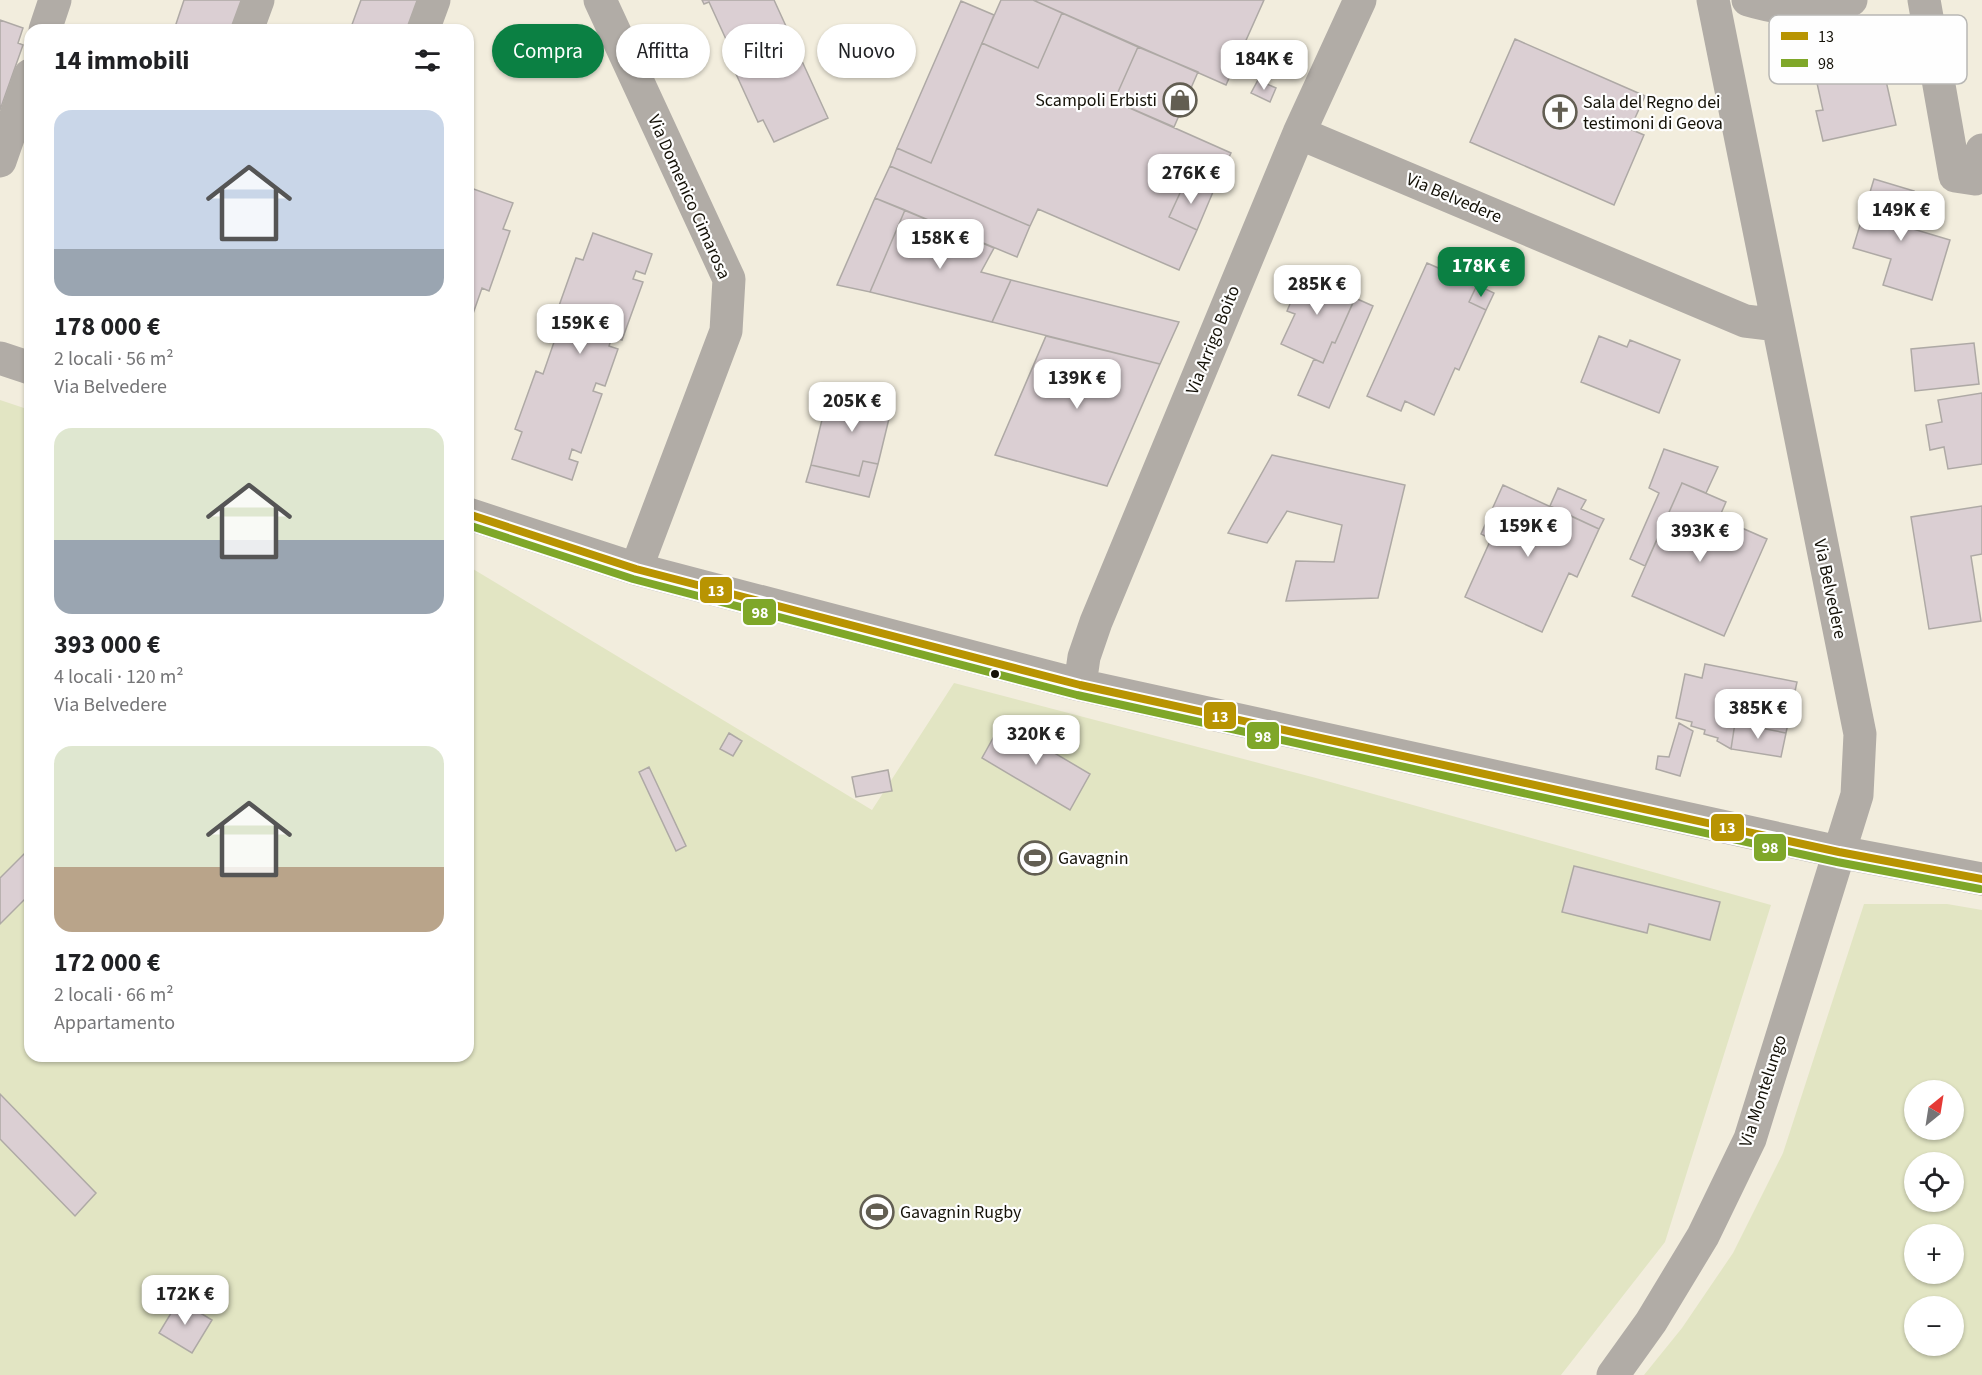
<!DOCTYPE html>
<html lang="it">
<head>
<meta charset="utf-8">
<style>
	:root { --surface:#fff; --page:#f2f2f2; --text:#202124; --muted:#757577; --accent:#0b8043 }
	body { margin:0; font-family:"Source Sans 3",sans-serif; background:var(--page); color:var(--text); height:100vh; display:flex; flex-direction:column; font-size:22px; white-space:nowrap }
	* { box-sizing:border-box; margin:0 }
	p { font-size:20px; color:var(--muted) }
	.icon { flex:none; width:33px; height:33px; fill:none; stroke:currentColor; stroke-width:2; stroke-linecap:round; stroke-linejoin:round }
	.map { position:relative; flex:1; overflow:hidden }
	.drawer { position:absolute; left:24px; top:24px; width:450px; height:1038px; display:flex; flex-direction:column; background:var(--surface); border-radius:18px; box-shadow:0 2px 4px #0004 }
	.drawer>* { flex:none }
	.guide { position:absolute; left:492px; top:24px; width:570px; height:54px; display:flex; gap:12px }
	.needle { width:39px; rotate:30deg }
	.buttons { position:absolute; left:1904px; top:1080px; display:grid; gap:12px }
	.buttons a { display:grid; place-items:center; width:60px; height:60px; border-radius:50%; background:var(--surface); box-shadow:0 2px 4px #0004; font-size:30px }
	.price { position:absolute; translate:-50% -51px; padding:0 14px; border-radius:12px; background:#fff; color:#222; font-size:20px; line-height:39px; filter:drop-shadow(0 2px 3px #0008) }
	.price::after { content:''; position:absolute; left:50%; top:36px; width:18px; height:14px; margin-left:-9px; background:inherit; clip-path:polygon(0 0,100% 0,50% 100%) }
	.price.current { background:var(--accent); color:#fff }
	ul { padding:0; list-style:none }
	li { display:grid; align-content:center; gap:12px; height:318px; padding:0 30px }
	li span { display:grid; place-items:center; height:186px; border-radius:18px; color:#555 }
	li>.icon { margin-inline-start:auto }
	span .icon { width:108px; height:108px; fill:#fffc; stroke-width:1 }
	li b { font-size:26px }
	h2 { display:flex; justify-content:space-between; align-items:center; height:72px; padding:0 30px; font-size:26px }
	.chip { padding:0 21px; border-radius:27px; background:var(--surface); box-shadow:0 2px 4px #0004; font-size:21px; line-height:54px }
	.chip.current { background:var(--accent); color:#fff }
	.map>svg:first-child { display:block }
	.green { fill:#e2e5c3; fill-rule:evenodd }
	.building { fill:#dbcfd3; stroke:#aea9a5; stroke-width:1.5 }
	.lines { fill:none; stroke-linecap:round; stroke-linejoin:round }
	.minor { stroke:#b1aca6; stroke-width:33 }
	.bus-1-casing { stroke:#fefefe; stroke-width:12 }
	.bus-2-casing { stroke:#fefefe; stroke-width:12 }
	.bus-1 { stroke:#b89402; stroke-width:8 }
	.bus-2 { stroke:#7fa729; stroke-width:8 }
	.bus-dot { fill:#141107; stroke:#fefefe; stroke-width:2 }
	.labels { text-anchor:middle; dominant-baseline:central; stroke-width:4.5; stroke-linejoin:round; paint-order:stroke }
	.poi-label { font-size:18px; fill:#141107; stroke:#fefefe; text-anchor:start }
	.street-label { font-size:18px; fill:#141107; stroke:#fefefe }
	.key { fill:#fefefe; stroke:#b8b7b4; stroke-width:1.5 }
	.key-label { font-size:16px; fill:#141107 }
	.line-badge { stroke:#fefefe; stroke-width:2 }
	.badge-label { font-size:16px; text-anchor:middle; font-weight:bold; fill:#fff }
</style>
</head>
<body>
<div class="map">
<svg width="1982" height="1375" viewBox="0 0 1982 1375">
	<rect width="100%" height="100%" fill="#f2eddd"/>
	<!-- green -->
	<path class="green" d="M0 400 30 410V1056H468V566L872 810 954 683 1316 778 1771 905 1665 1242 1561 1375H0Z
		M1864 904H1947L1982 910V1375H1644L1682 1328 1733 1253 1783 1153ZM1953 1090V1130H1914V1090ZM1914 1162H1953V1202H1914ZM1953 1234V1274H1914V1234ZM1953 1306V1346H1914V1306Z"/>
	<!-- building -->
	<path class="building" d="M184 0H249L232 30H174Z
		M361 0H427L416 30H350Z
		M702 0H774L828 118 774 142 763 120 758 122 725 50 730 48 709 2 704 4Z
		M1001 0H1033L1062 13 1038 68 982 43Z
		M1033 0H1264L1226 85Z
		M961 1 994 15 931 163 897 148Z
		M1062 13 1138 47 1114 101 1231 153 1213 192 1186 180 1169 217 1197 230 1179 270 1038 209 1030 226 890 166 897 148 931 163 982 43 1038 68Z
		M0 20 23 28 18 43 23 45 0 110Z
		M1515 39 1645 96 1630 129 1644 135 1614 205 1470 142Z
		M1877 41 1896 125 1823 141 1816 111 1823 110 1811 56Z
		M1138 47 1198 72 1174 127 1114 101Z
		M1258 80 1276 88 1270 102 1251 93Z
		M890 166 1030 226 1017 257 875 198Z
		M1874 179 1914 191 1903 226 1950 240 1932 300 1883 285 1891 259 1853 248Z
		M1186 180 1213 192 1197 230 1169 217Z
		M468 187 513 203 503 229 510 231 502 254 489 291 482 288 468 328Z
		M875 198 905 210 870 292 837 285Z
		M905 210 994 248 981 272 1011 280 992 322 870 292Z
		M593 233 652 254 645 274 636 271 633 279 643 282 622 340 612 337 609 346 618 349 605 386 596 383 593 391 602 394 581 453 572 449 569 459 578 462 572 480 512 459 522 432 515 429 536 371 543 374 562 319 555 317 576 258 583 260Z
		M1427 263 1477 285 1469 302 1486 310 1459 370 1455 368 1434 415 1405 401 1401 411 1367 396Z
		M1304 271 1357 294 1335 343 1332 342 1323 363 1281 344 1295 314 1287 311Z
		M1011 280 1179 322 1160 364 992 322Z
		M1477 285 1494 293 1486 310 1469 302Z
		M1355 298 1373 306 1329 408 1298 395 1314 359 1323 363 1332 342 1335 343Z
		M1046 336 1160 364 1107 486 995 455Z
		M1599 336 1627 347 1630 340 1680 360 1659 413 1581 382Z
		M1974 343 1979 384 1915 391 1911 349Z
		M830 386 845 390 842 403 827 399Z
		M845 390 893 402 878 464 863 461 859 476 811 465 827 399 842 403Z
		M1982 393V464L1948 469 1944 447 1930 450 1926 425 1942 422 1938 400Z
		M1664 449 1718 467 1706 493 1682 483 1645 566 1630 559 1659 493 1649 488Z
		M1272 455 1405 485 1378 598 1286 601 1296 561 1334 562 1342 525 1287 511 1267 543 1228 533Z
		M863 461 878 464 869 497 806 482 811 465 859 476Z
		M1682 483 1726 502 1719 518 1767 539 1724 636 1632 596Z
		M1503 485 1599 529 1577 577 1569 573 1542 632 1465 597 1491 539 1481 534Z
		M1558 488 1586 500 1581 509 1604 519 1599 529 1550 506Z
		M1982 506V554L1971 556 1981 621 1929 629 1911 517Z
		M1705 664 1797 682 1786 733 1735 723 1731 749 1717 741 1718 738 1704 734 1705 730 1691 726 1692 722 1676 718 1685 674 1702 678Z
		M1002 722 1090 774 1070 810 982 758Z
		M1679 723 1693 731 1680 776 1656 769 1658 756 1669 757Z
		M1735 723 1786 733 1781 757 1731 749Z
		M729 733 742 741 733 756 720 749Z
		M649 767 686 846 676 851 639 772Z
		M888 770 892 791 856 797 852 777Z
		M30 848V894L0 924V878Z
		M1574 866 1720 902 1710 940 1649 924 1647 933 1562 912Z
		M0 1094 96 1193 75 1216 0 1139Z
		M179 1300 212 1320 192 1353 159 1333Z"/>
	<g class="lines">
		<!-- minor -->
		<path class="minor" d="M600 0 729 279 726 331 636 569
			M1748 0C1791 13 1808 8 1851 0
			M1924 0 1955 176 1975 179 1982 150
			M45 30 55 0
			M247 30 258 0
			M423 30 434 0
			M1299 133 1745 321 1778 325
			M0 161 30 75
			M0 358 30 368
			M468 514 636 569 1080 685 1839 852 1982 879
			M1080 685 1084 657 1096 622 1299 133 1360 0
			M1613 1375 1651 1322 1703 1236 1750 1139 1857 795 1860 734 1713 0"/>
		<defs>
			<path id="bus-1" d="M468 514 636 569 1080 685 1839 852 1982 879"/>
			<path id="bus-2" d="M468 525 633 579 1077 695 1837 862 1980 889"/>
		</defs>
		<!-- bus-1 casing -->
		<use href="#bus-1" class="bus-1-casing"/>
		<!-- bus-2 casing -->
		<use href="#bus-2" class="bus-2-casing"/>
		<!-- bus-1 -->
		<use href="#bus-1" class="bus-1"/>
		<!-- bus-2 -->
		<use href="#bus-2" class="bus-2"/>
	</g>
	<!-- icons -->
	<defs>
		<symbol id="shop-ring" viewBox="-11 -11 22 22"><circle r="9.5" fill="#fefefe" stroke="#625e52" stroke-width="1.5"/><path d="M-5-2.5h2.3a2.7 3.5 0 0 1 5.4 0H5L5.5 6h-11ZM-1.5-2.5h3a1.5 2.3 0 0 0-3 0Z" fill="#625e52"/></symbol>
		<symbol id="church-ring" viewBox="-11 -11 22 22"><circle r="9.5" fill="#fefefe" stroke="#625e52" stroke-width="1.5"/><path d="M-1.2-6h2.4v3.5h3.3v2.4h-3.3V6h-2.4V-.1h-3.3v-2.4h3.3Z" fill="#625e52"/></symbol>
		<symbol id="stadium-ring" viewBox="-11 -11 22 22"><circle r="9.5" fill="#fefefe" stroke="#625e52" stroke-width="1.5"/><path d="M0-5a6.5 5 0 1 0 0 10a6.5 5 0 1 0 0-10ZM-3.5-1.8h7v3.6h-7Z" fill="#625e52"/></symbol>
	</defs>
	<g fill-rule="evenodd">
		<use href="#shop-ring" x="1161" y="81" width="38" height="38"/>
		<use href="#church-ring" x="1541" y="93" width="38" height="38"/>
		<use href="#stadium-ring" x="1016" y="839" width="38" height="38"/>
		<use href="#stadium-ring" x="858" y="1193" width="38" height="38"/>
	</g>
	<!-- markers -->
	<circle class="bus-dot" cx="995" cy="674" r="5"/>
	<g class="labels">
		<!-- poi labels -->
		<g class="poi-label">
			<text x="1157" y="100" text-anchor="end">Scampoli Erbisti</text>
			<text x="1583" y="102">Sala del Regno dei<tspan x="1583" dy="21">testimoni di Geova</tspan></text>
			<text x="1058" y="858">Gavagnin</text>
			<text x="900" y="1212">Gavagnin Rugby</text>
		</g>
		<!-- street labels -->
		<g class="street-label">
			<text transform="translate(689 197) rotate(66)">Via Domenico Cimarosa</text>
			<text transform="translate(1454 198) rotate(23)">Via Belvedere</text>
			<text transform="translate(1213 340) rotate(-68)">Via Arrigo Boito</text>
			<text transform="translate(1830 589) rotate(78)">Via Belvedere</text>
			<text transform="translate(1763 1091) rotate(-72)">Via Montelungo</text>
		</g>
	</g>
	<!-- legend -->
	<rect x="1769" y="15" width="198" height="69" rx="9" class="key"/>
	<rect x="1781" y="32" width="27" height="8" fill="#b89402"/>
	<rect x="1781" y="59" width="27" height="8" fill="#7fa729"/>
	<g class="key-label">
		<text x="1818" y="42">13</text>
		<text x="1818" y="69">98</text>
	</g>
	<g class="line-badge">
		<rect x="699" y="576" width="34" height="28" rx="6" fill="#b89402"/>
		<rect x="742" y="598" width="35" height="28" rx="6" fill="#7fa729"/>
		<rect x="1203" y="701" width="34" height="29" rx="6" fill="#b89402"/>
		<rect x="1246" y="721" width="34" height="29" rx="6" fill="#7fa729"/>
		<rect x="1710" y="813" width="35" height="29" rx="6" fill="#b89402"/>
		<rect x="1753" y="833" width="34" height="29" rx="6" fill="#7fa729"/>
	</g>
	<g class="badge-label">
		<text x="716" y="596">13</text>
		<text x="760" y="618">98</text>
		<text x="1220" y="722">13</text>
		<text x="1263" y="742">98</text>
		<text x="1727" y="833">13</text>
		<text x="1770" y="853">98</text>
	</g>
</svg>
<div class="buttons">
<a><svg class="needle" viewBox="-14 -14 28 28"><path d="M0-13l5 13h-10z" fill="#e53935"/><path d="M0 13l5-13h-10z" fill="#757577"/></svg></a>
<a><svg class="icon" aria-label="locate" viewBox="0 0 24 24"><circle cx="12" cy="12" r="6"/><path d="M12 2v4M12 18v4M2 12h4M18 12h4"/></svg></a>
<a>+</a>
<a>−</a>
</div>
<b class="price" style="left:1264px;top:91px">184K €</b>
<b class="price" style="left:1191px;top:205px">276K €</b>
<b class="price" style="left:1901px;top:242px">149K €</b>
<b class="price" style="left:940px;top:270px">158K €</b>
<b class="price current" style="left:1481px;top:298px">178K €</b>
<b class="price" style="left:1317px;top:316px">285K €</b>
<b class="price" style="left:580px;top:355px">159K €</b>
<b class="price" style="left:1077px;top:410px">139K €</b>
<b class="price" style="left:852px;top:433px">205K €</b>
<b class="price" style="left:1528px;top:558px">159K €</b>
<b class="price" style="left:1700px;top:563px">393K €</b>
<b class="price" style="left:1758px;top:740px">385K €</b>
<b class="price" style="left:1036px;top:766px">320K €</b>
<b class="price" style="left:185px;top:1326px">172K €</b>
<div class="guide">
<a class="chip current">Compra</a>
<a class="chip">Affitta</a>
<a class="chip">Filtri</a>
<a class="chip">Nuovo</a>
</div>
<section class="drawer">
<h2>14 immobili<svg class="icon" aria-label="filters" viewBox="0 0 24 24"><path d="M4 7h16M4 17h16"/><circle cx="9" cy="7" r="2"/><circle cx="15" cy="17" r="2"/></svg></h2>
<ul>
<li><span style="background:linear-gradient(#c9d6e8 75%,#9aa5b1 0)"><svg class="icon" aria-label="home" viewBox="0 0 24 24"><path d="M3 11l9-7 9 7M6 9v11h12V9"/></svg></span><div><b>178 000 €</b><p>2 locali · 56 m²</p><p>Via Belvedere</p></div></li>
<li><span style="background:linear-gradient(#dfe7d0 60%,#9aa5b1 0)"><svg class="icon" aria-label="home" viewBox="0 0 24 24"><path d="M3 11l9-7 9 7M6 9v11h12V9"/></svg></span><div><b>393 000 €</b><p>4 locali · 120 m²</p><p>Via Belvedere</p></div></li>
<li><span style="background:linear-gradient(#dfe7d0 65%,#b9a48a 0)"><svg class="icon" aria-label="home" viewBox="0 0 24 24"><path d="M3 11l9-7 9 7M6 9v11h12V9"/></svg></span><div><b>172 000 €</b><p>2 locali · 66 m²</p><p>Appartamento</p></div></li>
</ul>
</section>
</div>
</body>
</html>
